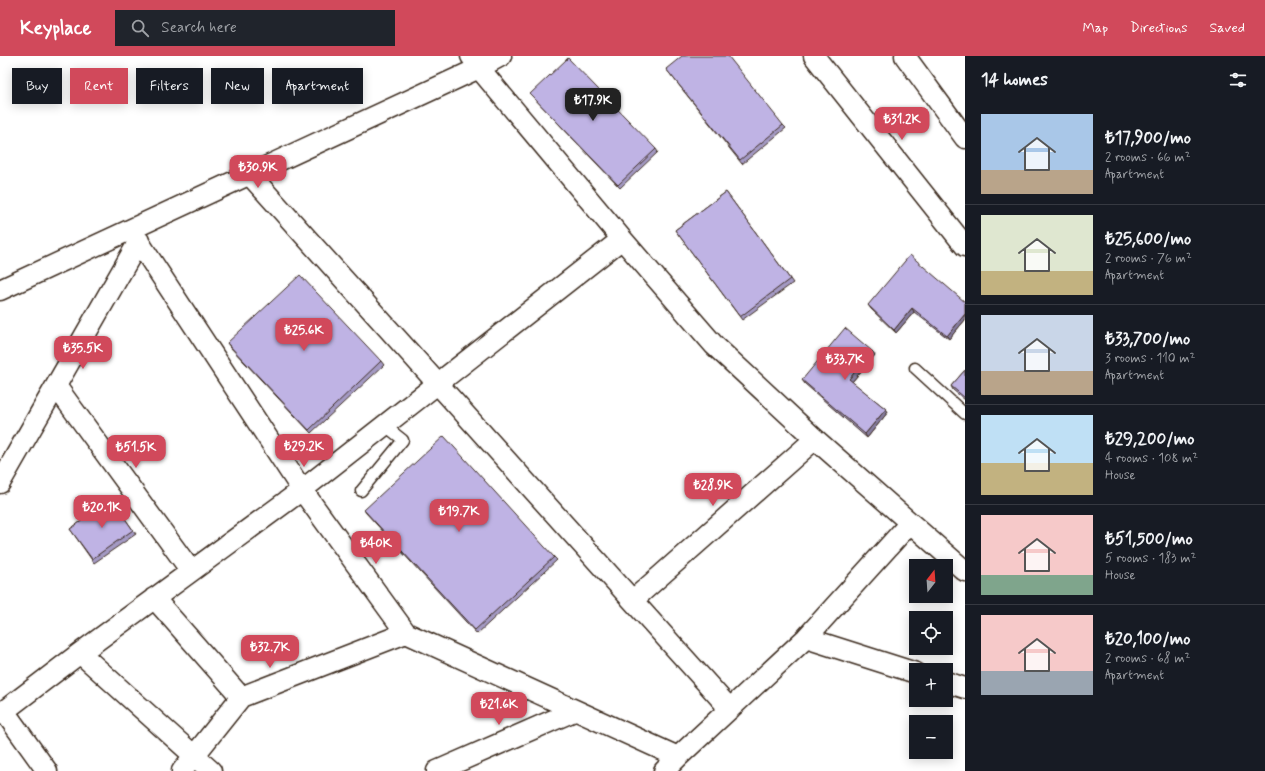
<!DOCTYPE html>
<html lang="en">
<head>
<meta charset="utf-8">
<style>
	:root { --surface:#171b24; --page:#20242c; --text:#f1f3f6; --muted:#9ea1a6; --line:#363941; --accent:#d1495b }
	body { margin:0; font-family:Mynerve,sans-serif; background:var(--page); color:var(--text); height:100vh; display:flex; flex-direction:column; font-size:15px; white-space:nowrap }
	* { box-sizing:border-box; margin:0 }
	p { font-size:13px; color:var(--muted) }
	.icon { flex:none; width:22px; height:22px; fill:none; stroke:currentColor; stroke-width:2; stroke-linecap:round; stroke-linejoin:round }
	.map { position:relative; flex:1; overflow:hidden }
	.drawer { display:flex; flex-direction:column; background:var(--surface); width:300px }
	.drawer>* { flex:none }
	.top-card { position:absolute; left:12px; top:12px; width:380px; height:36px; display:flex; gap:8px }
	.needle { width:26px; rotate:17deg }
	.fabs { position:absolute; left:909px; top:503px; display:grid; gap:8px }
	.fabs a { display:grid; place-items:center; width:44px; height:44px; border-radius:0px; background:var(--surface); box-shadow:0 2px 10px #0003; font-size:20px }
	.price { position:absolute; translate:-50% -34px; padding:0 9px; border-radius:8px; background:var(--accent); color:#fff; font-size:13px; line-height:26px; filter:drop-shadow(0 1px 2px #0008) }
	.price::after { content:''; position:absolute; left:50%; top:24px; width:12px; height:9px; margin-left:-6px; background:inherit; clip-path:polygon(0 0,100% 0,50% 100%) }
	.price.on { background:#222; color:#fff }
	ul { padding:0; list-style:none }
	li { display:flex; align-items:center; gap:12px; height:100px; padding:0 16px }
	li+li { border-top:1px solid var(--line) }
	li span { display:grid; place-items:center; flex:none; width:112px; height:80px; border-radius:0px; color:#555 }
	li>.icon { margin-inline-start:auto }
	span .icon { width:48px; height:48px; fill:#fffc; stroke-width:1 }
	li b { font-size:17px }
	h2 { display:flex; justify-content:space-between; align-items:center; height:48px; padding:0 16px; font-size:17px }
	.pill { padding:0 14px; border-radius:0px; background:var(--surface); box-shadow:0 2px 10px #0003; font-size:14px; line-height:36px }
	.pill.on { background:var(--accent); color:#fff }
	header { display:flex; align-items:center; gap:24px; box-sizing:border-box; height:56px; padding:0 20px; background:var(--accent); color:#fff }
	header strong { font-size:19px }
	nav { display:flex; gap:22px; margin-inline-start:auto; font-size:14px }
	.search { width:280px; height:36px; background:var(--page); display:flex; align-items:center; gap:10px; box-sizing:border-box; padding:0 14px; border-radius:0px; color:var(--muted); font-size:15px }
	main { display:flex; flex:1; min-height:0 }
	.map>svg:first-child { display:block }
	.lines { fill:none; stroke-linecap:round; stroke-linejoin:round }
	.lane-casing { stroke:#3b2a1e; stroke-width:13 }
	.street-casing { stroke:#3b2a1e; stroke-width:23 }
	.lane { stroke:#fff; stroke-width:10 }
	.street { stroke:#fff; stroke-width:20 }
	.wall { fill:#a49ac4; stroke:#3b2a1e }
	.shaded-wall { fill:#867da0; stroke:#3b2a1e }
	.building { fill:#bfb3e4; stroke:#3b2a1e }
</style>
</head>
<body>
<header>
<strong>Keyplace</strong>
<div class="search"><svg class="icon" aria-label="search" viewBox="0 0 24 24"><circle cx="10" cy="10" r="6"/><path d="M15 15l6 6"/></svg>Search here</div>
<nav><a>Map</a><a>Directions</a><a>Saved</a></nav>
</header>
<main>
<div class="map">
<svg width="965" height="715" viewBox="0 0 965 715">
	<rect width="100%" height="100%" fill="#fff"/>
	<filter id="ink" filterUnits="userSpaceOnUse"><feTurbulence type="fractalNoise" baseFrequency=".025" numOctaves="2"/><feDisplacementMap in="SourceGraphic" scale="8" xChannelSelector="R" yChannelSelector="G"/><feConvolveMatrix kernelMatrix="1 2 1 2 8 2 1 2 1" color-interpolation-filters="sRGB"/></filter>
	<g filter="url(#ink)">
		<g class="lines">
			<defs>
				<path id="lane" d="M915 312 965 358
					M361 435 403 384 384 369"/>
				<path id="street" d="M471 0 479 12 622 183 714 289 815 383 965 515
					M814 0 965 190
					M905 0 965 82
					M250 119 730 653
					M131 174 302 434 406 577 678 701 664 715
					M0 234 479 12 501 0
					M56 330 191 515
					M0 427 139 185
					M154 542 241 641
					M633 544 815 383
					M806 582 916 617
					M80 597 211 715
					M946 626 965 632
					M4 655 47 715
					M0 658 80 597 302 434 622 183
					M678 701 806 582 910 467
					M182 715 241 641 406 577
					M437 715 574 655"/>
			</defs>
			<!-- lane casing -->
			<use href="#lane" class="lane-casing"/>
			<!-- street casing -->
			<use href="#street" class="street-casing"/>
			<!-- lane -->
			<use href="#lane" class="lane"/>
			<!-- street -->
			<use href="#street" class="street"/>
		</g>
		<!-- wall -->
		<path class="wall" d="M666 13 783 69 786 72 742 108Z
			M530 38 656 93 658 96 620 132 533 41Z
			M726 136 793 227 742 264 675 174Z
			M965 246V264L949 283 914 256 896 277 871 253 868 249Z
			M227 287 381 305 384 309 311 377 230 291Z
			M872 295 875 299 852 326 886 353 888 356 867 382 805 328 802 324Z
			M965 314V344L953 334 951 330Z
			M112 444 136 478 94 507 70 473Z
			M364 454 554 501 557 504 477 578 366 457Z"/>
		<!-- shaded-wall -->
		<path class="shaded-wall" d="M912 252 914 256 896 277 894 274Z
			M965 258V264L949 283 947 280Z
			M872 295 875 299 851 327 849 323Z
			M886 353 888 356 867 382 865 378Z"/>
		<!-- building -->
		<path class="building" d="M682 0H728L783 69 740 104 666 13Z
			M568 2 656 93 618 129 530 38Z
			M726 136 790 223 740 261 675 174Z
			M910 199 965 246V258L947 280 912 252 894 274 868 249Z
			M300 219 381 305 309 374 227 287Z
			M845 272 872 295 849 323 886 353 865 378 802 324Z
			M965 314V342L951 330Z
			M444 380 554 501 475 574 364 454Z
			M112 444 133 474 92 503 70 473Z"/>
	</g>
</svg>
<div class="fabs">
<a><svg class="needle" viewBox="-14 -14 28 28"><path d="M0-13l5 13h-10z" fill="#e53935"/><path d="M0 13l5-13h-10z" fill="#9ea1a6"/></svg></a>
<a><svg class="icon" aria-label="locate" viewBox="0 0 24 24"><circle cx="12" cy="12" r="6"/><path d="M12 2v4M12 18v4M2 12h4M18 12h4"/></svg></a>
<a>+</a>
<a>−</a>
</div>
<b class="price on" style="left:593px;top:66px">₺17.9K</b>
<b class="price" style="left:902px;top:85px">₺31.2K</b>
<b class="price" style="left:258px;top:133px">₺30.9K</b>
<b class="price" style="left:304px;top:296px">₺25.6K</b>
<b class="price" style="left:83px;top:314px">₺35.5K</b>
<b class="price" style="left:845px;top:325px">₺33.7K</b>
<b class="price" style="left:304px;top:412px">₺29.2K</b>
<b class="price" style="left:136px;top:413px">₺51.5K</b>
<b class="price" style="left:713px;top:451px">₺28.9K</b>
<b class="price" style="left:102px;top:473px">₺20.1K</b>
<b class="price" style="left:459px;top:477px">₺19.7K</b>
<b class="price" style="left:376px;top:509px">₺40K</b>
<b class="price" style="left:270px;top:613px">₺32.7K</b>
<b class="price" style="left:499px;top:670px">₺21.6K</b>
<div class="top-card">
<a class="pill">Buy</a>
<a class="pill on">Rent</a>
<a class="pill">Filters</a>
<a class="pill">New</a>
<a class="pill">Apartment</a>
</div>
</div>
<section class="drawer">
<h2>14 homes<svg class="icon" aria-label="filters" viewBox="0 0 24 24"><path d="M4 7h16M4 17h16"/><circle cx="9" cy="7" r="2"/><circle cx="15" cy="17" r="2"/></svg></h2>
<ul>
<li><span style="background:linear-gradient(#a9c7e8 70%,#b9a48a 0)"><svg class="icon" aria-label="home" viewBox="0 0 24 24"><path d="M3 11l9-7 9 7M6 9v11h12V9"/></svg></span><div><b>₺17,900/mo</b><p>2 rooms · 66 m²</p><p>Apartment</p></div></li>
<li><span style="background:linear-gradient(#dfe7d0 70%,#c2b280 0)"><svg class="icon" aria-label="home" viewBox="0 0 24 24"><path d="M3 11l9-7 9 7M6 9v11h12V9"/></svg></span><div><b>₺25,600/mo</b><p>2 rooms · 76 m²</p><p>Apartment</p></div></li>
<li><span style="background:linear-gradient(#c9d6e8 70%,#b9a48a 0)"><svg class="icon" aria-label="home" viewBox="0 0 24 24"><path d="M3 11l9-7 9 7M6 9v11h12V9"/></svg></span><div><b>₺33,700/mo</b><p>3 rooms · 110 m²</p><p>Apartment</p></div></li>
<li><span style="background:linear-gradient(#bfe0f5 60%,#c2b280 0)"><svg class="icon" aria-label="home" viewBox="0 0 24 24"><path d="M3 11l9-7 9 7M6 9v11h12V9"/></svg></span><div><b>₺29,200/mo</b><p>4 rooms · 108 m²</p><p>House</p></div></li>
<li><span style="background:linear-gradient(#f6c9c9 75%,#7fa58c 0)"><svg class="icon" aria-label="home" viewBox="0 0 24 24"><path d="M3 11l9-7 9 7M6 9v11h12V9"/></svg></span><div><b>₺51,500/mo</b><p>5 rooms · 183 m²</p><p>House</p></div></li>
<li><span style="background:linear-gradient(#f6c9c9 70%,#9aa5b1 0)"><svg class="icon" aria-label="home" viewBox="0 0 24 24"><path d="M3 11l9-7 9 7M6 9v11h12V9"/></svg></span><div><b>₺20,100/mo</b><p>2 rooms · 68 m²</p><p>Apartment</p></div></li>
</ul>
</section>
</main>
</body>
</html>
